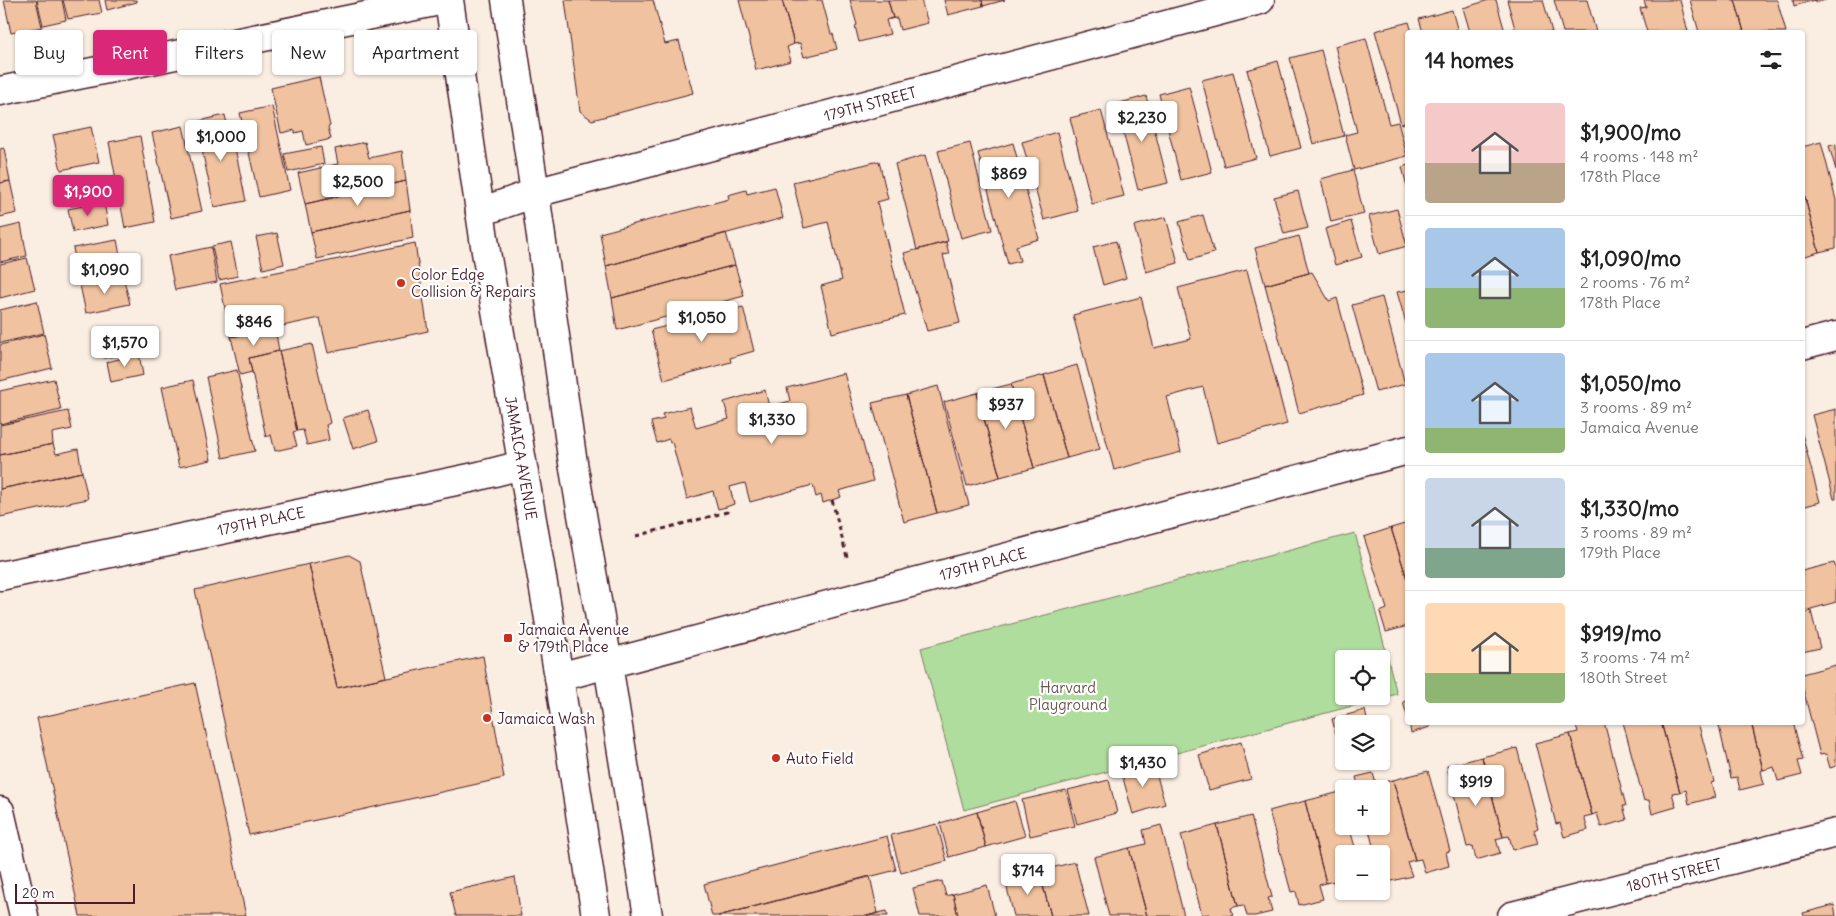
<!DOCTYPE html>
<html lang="en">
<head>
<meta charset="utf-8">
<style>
	:root { --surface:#fff; --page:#f2f2f2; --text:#222; --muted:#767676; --line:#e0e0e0; --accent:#db2777 }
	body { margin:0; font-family:Delius,sans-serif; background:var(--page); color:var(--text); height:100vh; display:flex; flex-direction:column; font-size:19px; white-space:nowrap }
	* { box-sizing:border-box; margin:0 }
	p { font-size:16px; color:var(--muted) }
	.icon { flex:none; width:28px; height:28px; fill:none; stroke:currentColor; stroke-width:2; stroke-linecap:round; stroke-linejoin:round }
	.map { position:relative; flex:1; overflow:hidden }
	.drawer { position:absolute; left:1405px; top:30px; width:400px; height:695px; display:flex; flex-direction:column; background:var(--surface); border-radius:5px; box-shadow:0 1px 4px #0004 }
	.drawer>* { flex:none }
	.banner { position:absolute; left:15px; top:30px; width:475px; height:45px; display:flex; gap:10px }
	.fabs { position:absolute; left:1335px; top:650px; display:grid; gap:10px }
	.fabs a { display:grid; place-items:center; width:55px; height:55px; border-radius:5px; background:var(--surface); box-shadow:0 1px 4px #0004; font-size:25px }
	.scale { position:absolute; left:15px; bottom:12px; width:120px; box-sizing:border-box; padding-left:5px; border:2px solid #4a1f2b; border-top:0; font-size:14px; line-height:18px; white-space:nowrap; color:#4a1f2b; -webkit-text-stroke:4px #fff; paint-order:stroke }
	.price { position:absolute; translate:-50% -42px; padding:0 11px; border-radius:5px; background:#fff; color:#222; font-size:16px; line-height:32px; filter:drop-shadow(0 1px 2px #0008) }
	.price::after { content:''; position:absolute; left:50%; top:30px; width:15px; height:11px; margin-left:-8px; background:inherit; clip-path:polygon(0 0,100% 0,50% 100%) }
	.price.active { background:var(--accent); color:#fff }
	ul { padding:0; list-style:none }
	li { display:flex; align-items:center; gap:15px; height:125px; padding:0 20px }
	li+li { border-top:1px solid var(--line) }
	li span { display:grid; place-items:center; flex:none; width:140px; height:100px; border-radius:5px; color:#555 }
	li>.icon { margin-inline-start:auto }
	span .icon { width:60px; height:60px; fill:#fffc; stroke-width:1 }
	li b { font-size:21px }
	h2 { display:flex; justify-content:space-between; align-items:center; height:60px; padding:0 20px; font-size:21px }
	.pill { padding:0 18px; border-radius:5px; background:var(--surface); box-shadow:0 1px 4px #0004; font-size:18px; line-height:45px }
	.pill.active { background:var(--accent); color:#fff }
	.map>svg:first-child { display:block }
	.green { fill:#afdd9d; stroke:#7c7e64; fill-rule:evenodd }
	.building { fill:#f0c29f; stroke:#4a1f2b }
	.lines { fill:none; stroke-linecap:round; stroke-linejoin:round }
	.minor-casing { stroke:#4a1f2b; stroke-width:31 }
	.primary-casing { stroke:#4a1f2b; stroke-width:31 }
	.path { stroke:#4a1f2b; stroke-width:3; stroke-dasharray:5 4; stroke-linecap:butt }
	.minor { stroke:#fff; stroke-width:28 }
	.primary { stroke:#fff; stroke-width:28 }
	.poi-dot { fill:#c8321e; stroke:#fff; stroke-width:2 }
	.labels { text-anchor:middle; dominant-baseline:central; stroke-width:4.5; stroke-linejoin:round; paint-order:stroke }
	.street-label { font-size:15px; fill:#4a1f2b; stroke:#fff }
	.poi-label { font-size:15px; fill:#4a1f2b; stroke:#fff; text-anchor:start }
	.park-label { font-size:15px; fill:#68584d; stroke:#fff }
</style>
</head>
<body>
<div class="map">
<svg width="1836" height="916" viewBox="0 0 1836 916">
	<rect width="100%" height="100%" fill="#faede2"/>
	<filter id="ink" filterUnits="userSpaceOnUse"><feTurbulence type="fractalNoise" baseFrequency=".02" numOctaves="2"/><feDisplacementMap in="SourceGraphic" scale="10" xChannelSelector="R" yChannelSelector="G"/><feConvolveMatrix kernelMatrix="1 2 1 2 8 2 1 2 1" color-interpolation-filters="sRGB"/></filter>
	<g filter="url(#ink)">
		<!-- green -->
		<path class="green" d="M1355 533 1397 694 964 810 921 648ZM1344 659H1381V696H1344Z"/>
		<!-- building -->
		<path class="building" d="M4 0H36L42 27 11 33Z
			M37 0H62L66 20 43 25Z
			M63 0H99L102 13 68 19Z
			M105 0H136L137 2 107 10Z
			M565 0H653L665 44 679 41 693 93 592 120 580 111Z
			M739 0H782L794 44 787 47 791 61 756 70 753 57H754Z
			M782 0H822L831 34H833L837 49 804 57 800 43 794 44Z
			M850 0H888L893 18 886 20 890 34 859 42 855 26 857 25Z
			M888 0H921L928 23 900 30 897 18 889 19 893 18Z
			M944 0H982L983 6 948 15Z
			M982 0H1005L983 6Z
			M1489 0H1496L1505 32H1470L1463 8Z
			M1507 0H1543L1552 32H1516Z
			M1554 0H1587L1596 32H1563Z
			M1644 0H1680L1688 32H1647L1640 8 1646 7Z
			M1690 0H1735L1744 32H1699Z
			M1735 0H1777L1786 32H1744Z
			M1793 0H1826L1815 3V0L1794 6Z
			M1452 10 1458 32H1423L1419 19Z
			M1409 22 1412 32H1408V122L1401 124 1375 31Z
			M1366 38 1389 124 1398 122 1407 156 1354 170 1345 135 1357 132 1335 46Z
			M1321 50 1344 136 1313 144 1290 58Z
			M1278 61 1301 148 1270 156 1247 70Z
			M1233 72 1256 158 1224 166 1202 80Z
			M319 77 330 126 328 127 331 139 306 145 303 131 295 133V130L281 133 271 88Z
			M1189 86 1212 172 1181 180 1159 94Z
			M1146 96 1168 183 1138 190 1116 104Z
			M272 106 290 190 259 197 240 113Z
			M1101 110 1124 196 1092 204 1070 118Z
			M225 115 228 129H231L246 201 214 207 199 135H202L199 121Z
			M183 126 202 211 171 218 152 133Z
			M91 127 99 162 61 170 53 135Z
			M1057 132 1078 211 1044 220 1022 142Z
			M140 136 155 222 125 228 109 142Z
			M365 142 369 158 402 151 406 181 305 204 298 173 338 164 335 149Z
			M1821 142 1836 200V248L1819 252 1802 186V147Z
			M970 143 992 230 961 238 938 151Z
			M1013 143 1039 239 1016 246 1020 261 1008 264 978 153Z
			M1836 144V170L1829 146Z
			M321 147 324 164 288 172 284 154Z
			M4 148 10 181 0 183V149Z
			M925 155 948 241 917 250 895 164Z
			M879 161 888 199 877 202 905 315 832 333 821 286 842 280 828 222 804 228 793 182Z
			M1408 165V190L1402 167Z
			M1353 170 1364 214 1331 222 1321 179Z
			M101 178 106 197 71 206 65 188Z
			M10 181 17 213 0 217V183Z
			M406 181 410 210 311 232 305 204Z
			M1802 186 1819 252 1802 257Z
			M775 187 783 218 606 266 600 233 729 199 728 195 746 190 747 194Z
			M1298 191 1308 228 1284 234 1274 197Z
			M104 202 108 225 73 232 68 209Z
			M1397 209 1407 246 1379 254 1369 216Z
			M410 210 413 238 317 259 311 232Z
			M1203 215 1214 253 1190 260 1179 222Z
			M1166 217 1178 263 1146 272 1134 226Z
			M1351 221 1362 257 1335 265 1325 229Z
			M21 224 27 256 0 262V229Z
			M277 233 284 264 263 269 256 237Z
			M726 233 735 265 612 298 606 266Z
			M1299 236 1309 273 1265 285 1255 248Z
			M117 240 124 276 80 285 73 248Z
			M1116 241 1126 278 1103 285 1093 247Z
			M231 242 238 276 219 280 212 246Z
			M946 242 949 254 943 255 960 323 927 331 904 253Z
			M415 243 428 331 328 353 320 318 231 337 220 284Z
			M211 247 217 282 175 290 168 256Z
			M27 258 35 289 0 298V264Z
			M735 265 744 296 617 330 612 298Z
			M1247 270 1287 424 1217 443 1203 387 1167 397 1181 452 1114 470 1073 315 1141 297 1154 348 1191 339 1178 288Z
			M1312 272 1329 301 1337 298 1363 395 1299 413 1265 285Z
			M123 276 130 304 86 313 80 285Z
			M1408 290V330L1397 292Z
			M1382 297 1405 384 1376 392 1352 305Z
			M37 301 44 333 0 343V310Z
			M743 307 754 351 730 358 731 362 664 380 651 330Z
			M275 328 279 351 249 358 252 372 240 375 231 337Z
			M134 333 137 352 104 358 100 340Z
			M44 334 52 368 0 381V345Z
			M312 344 330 423 326 425 329 440 307 445 303 430 297 431 279 351Z
			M279 351 297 431 293 432 297 446 275 451 271 435 266 437 249 358Z
			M139 354 143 375 111 382 107 362Z
			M1077 365 1100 449 1067 458 1044 375Z
			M237 370 255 451 223 458 206 377Z
			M844 373 873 481 839 491 841 497 823 503 821 495 816 497 813 485 750 502 745 483 730 487 734 504 726 507 718 509 713 491 687 499 672 442 670 443 669 439 657 443 651 422 664 419 662 414 690 407 696 428 729 419 724 402 765 390 769 407 790 401 787 388Z
			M1044 375 1067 458 1034 468 1011 384Z
			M54 379 61 410 0 424V391Z
			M193 380 211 460 179 467 162 387Z
			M1011 384 1034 468 1000 477 977 393Z
			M938 386 969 505 937 513 906 395Z
			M977 393 1000 477 967 486 944 402Z
			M906 395 937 513 904 522 872 403Z
			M1836 409V499H1834L1812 415Z
			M368 410 378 441 353 449 343 418Z
			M68 411 72 429 52 433 53 444 0 455V425Z
			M1802 434 1820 502 1802 507Z
			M53 444 56 454 78 449 82 472 0 489V455Z
			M82 472 88 499 0 517V489Z
			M1408 523V582L1391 528Z
			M1391 528 1408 582V626L1386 632 1380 612 1387 609 1364 537Z
			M349 555 360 561 386 677 337 688 309 564Z
			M1834 563 1836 569V602L1804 611 1802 605V571Z
			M309 564 337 688 483 656 504 778 249 835 195 590Z
			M1811 611 1820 648 1802 652V614Z
			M1836 665V766L1830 768 1826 754 1820 755 1802 685V674Z
			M195 683 246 916H80L37 718Z
			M1408 700V719L1403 702Z
			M1365 710 1368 724H1344V757H1342L1332 719Z
			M1409 722H1429L1430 727 1411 733Z
			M1575 722H1604L1626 806H1623L1627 820 1601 827 1597 813 1592 815 1570 734 1578 732Z
			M1623 722H1661L1680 792 1672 793 1676 807 1652 814 1649 800 1644 801Z
			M1661 722H1698L1714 782 1711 783 1715 797 1689 804 1686 790 1680 792Z
			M1718 722H1751L1763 770 1761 771 1764 784 1740 790 1737 777 1731 778Z
			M1751 722H1793L1803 760 1798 761 1802 775 1778 781 1774 767 1763 770Z
			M1570 734 1592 815 1584 817 1588 830 1564 837 1560 823 1556 824 1535 743Z
			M1241 742 1251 779 1209 790 1199 755Z
			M1517 748 1538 828 1534 830 1538 844 1513 850 1509 836 1503 837 1482 757Z
			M1482 757 1503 837 1496 839 1500 853 1476 860 1473 846 1467 847 1447 766Z
			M1153 762 1165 804 1133 814 1121 771Z
			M1428 771 1450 851 1446 852 1449 866 1425 873 1421 859 1415 860 1393 780Z
			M1373 773 1376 784 1393 780 1415 860 1407 862 1412 876 1388 882 1384 868 1381 869V854H1375L1368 826H1381V789H1358L1359 788 1356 777Z
			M1109 780 1117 813 1077 824 1068 790Z
			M1066 790 1075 826 1030 836 1022 800Z
			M1340 792 1344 806V826H1349L1357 854H1344V891H1354L1337 896 1333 881 1326 883 1305 801Z
			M1015 801 1025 836 986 847 977 812Z
			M1305 801 1326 883 1319 885 1323 899 1299 905 1296 891 1291 892 1269 811Z
			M977 812 986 847 949 857 940 823Z
			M1251 816 1272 897 1268 898 1272 912 1255 916H1247L1244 905 1238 906 1217 825Z
			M937 824 947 861 901 873 891 835Z
			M1161 825 1184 916H1147L1129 848 1146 844 1143 830Z
			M1217 825 1238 906 1231 908 1233 916H1210L1209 914 1202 915 1181 835Z
			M887 836 896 870 718 916H712L704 884Z
			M1129 848 1147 916H1109L1094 857Z
			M1075 862 1089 916H1051L1039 871Z
			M1039 871 1051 916H1014L1005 880Z
			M870 876 878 913 867 916H718Z
			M515 877 521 916H456L450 892Z
			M942 881 946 896 953 894 958 916H920L913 888Z
			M987 885 995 916H958L953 894Z
			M1834 905 1836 916H1804L1803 913Z
			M887 911 888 916H867L878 913Z"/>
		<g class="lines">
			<defs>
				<path id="minor" d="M0 91 444 0
					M480 212 535 193 1260 0
					M1802 345 1836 336
					M0 576 475 477 522 465
					M559 677 1408 450
					M0 811 24 916
					M1512 916 1836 833"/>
				<path id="primary" d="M449 0 486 252 559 677 596 916
					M506 0 535 193 572 457 608 664 648 916"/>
			</defs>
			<!-- minor casing -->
			<use href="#minor" class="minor-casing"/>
			<!-- primary casing -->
			<use href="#primary" class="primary-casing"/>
			<!-- path -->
			<path class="path" d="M832 500 847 557
				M636 536 727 512 726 507"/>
			<!-- minor -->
			<use href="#minor" class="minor"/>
			<!-- primary -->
			<use href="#primary" class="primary"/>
		</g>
	</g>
	<!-- markers -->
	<g class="poi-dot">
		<circle cx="401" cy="283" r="5"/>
		<rect x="503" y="633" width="10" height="10" rx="2.5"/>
		<circle cx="487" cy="718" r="5"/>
		<circle cx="776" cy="758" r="5"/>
	</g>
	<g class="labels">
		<!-- street labels -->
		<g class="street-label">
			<text transform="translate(870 104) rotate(-15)">179TH STREET</text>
			<text transform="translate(521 458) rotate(80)">JAMAICA AVENUE</text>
			<text transform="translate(261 521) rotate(-12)">179TH PLACE</text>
			<text transform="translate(983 564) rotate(-15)">179TH PLACE</text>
			<text transform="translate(1674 875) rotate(-14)">180TH STREET</text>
		</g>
		<!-- poi labels -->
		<g class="poi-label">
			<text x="411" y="274">Color Edge<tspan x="411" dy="17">Collision &amp; Repairs</tspan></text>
			<text x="518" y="629">Jamaica Avenue<tspan x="518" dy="17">&amp; 179th Place</tspan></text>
			<text x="497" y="718">Jamaica Wash</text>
			<text x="786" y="758">Auto Field</text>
		</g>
		<!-- park labels -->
		<g class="park-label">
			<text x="1068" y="687">Harvard<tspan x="1068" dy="17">Playground</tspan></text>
		</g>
	</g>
</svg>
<div class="fabs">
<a><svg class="icon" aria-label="locate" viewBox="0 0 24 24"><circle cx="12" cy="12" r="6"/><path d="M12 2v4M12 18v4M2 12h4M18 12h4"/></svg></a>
<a><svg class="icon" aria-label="layers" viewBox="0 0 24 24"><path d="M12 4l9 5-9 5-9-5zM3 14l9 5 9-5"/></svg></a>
<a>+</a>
<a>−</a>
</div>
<div class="scale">20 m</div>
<b class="price" style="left:1142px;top:143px">$2,230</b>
<b class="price" style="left:221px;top:162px">$1,000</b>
<b class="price" style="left:1009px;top:199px">$869</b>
<b class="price" style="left:358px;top:207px">$2,500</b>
<b class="price active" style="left:88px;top:217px">$1,900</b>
<b class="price" style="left:105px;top:295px">$1,090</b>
<b class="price" style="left:702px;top:343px">$1,050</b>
<b class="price" style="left:254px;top:347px">$846</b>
<b class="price" style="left:125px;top:368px">$1,570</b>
<b class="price" style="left:1006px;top:430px">$937</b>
<b class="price" style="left:772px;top:445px">$1,330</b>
<b class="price" style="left:1143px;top:788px">$1,430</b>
<b class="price" style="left:1476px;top:807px">$919</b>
<b class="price" style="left:1028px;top:896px">$714</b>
<div class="banner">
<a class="pill">Buy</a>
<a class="pill active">Rent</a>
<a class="pill">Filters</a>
<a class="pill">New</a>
<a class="pill">Apartment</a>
</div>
<section class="drawer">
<h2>14 homes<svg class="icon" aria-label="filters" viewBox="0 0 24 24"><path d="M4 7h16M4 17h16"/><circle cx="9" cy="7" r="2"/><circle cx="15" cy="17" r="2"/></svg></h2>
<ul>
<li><span style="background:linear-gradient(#f6c9c9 60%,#b9a48a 0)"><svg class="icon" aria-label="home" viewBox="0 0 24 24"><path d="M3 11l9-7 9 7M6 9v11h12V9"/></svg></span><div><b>$1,900/mo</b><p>4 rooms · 148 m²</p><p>178th Place</p></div></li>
<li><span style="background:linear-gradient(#a9c7e8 60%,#8fb573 0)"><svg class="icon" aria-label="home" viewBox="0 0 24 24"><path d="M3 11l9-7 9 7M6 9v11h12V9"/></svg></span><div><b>$1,090/mo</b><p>2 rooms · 76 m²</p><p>178th Place</p></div></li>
<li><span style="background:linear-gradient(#a9c7e8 75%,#8fb573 0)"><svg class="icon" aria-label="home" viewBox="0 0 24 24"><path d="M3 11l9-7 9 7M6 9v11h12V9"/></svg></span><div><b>$1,050/mo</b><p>3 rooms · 89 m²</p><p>Jamaica Avenue</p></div></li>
<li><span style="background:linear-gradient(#c9d6e8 70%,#7fa58c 0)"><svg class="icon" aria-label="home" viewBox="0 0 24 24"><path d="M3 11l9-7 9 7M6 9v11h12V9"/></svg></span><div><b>$1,330/mo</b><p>3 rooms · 89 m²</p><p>179th Place</p></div></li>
<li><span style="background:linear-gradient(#ffd9b3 70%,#8fb573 0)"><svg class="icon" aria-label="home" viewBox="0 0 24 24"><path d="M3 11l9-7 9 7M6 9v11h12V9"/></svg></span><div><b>$919/mo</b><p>3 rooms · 74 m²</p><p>180th Street</p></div></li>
</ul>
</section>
</div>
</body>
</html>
